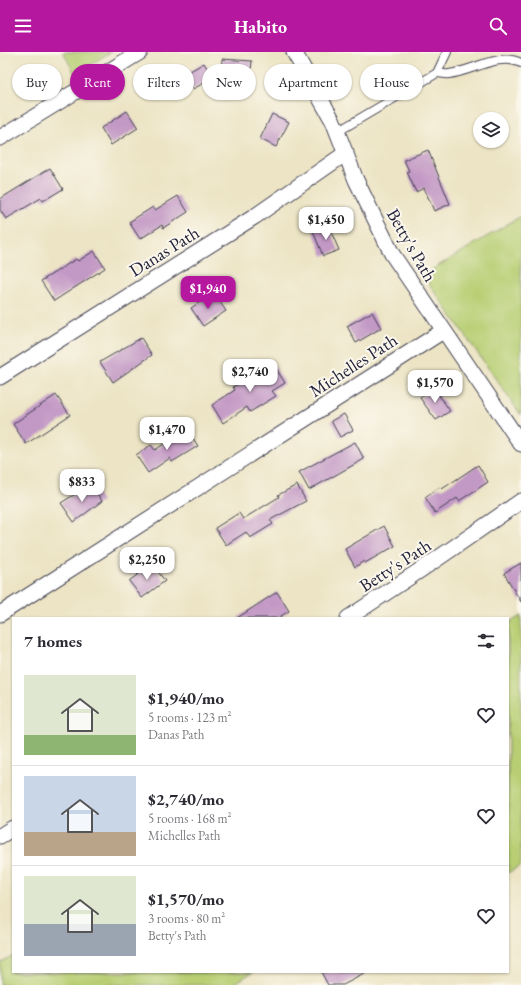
<!DOCTYPE html>
<html lang="en">
<head>
<meta charset="utf-8">
<style>
	:root { --surface:#fff; --page:#f7f7f7; --text:#2b2b33; --muted:#7c7c81; --line:#e1e1e2; --accent:#b5179e }
	body { margin:0; font-family:"EB Garamond",serif; background:var(--page); color:var(--text); height:100vh; display:flex; flex-direction:column; font-size:15px; white-space:nowrap }
	* { box-sizing:border-box; margin:0 }
	p { font-size:13px; color:var(--muted) }
	.icon { flex:none; width:22px; height:22px; fill:none; stroke:currentColor; stroke-width:2; stroke-linecap:round; stroke-linejoin:round }
	.map { position:relative; flex:1; overflow:hidden }
	.details { position:absolute; left:12px; top:565px; width:497px; height:356px; display:flex; flex-direction:column; background:var(--surface); border-radius:0px; box-shadow:0 1px 3px #0004 }
	.details>* { flex:none }
	.hud { position:absolute; left:12px; top:12px; width:497px; height:36px; display:flex; gap:8px }
	.buttons { position:absolute; left:473px; top:60px; display:grid; gap:8px }
	.buttons a { display:grid; place-items:center; width:36px; height:36px; border-radius:50%; background:var(--surface); box-shadow:0 1px 3px #0004; font-size:20px }
	.price { position:absolute; translate:-50% -34px; padding:0 9px; border-radius:8px; background:#fff; color:#222; font-size:13px; line-height:26px; filter:drop-shadow(0 1px 2px #0008) }
	.price::after { content:''; position:absolute; left:50%; top:24px; width:12px; height:9px; margin-left:-6px; background:inherit; clip-path:polygon(0 0,100% 0,50% 100%) }
	.price.current { background:var(--accent); color:#fff }
	ul { padding:0; list-style:none }
	li { display:flex; align-items:center; gap:12px; height:100px; padding:0 12px }
	li+li { border-top:1px solid var(--line) }
	li span { display:grid; place-items:center; flex:none; width:112px; height:80px; border-radius:0px; color:#555 }
	li>.icon { margin-inline-start:auto }
	span .icon { width:48px; height:48px; fill:#fffc; stroke-width:1 }
	li b { font-size:17px }
	h2 { display:flex; justify-content:space-between; align-items:center; height:48px; padding:0 12px; font-size:17px }
	.chip { padding:0 14px; border-radius:18px; background:var(--surface); box-shadow:0 1px 3px #0004; font-size:14px; line-height:36px }
	.chip.current { background:var(--accent); color:#fff }
	header { display:flex; justify-content:space-between; align-items:center; height:52px; padding:0 12px; background:var(--accent); color:#fff; font-size:18px; font-weight:700 }
	.map>svg:first-child { display:block }
	.green { fill:#b7ce72; stroke:#6c7856 }
	.building { fill:#c298c5 }
	.lines { fill:none; stroke-linecap:round; stroke-linejoin:round }
	.service-casing { stroke:#403f50; stroke-width:10 }
	.minor-casing { stroke:#403f50; stroke-width:17 }
	.service { stroke:#fff; stroke-width:8 }
	.minor { stroke:#fff; stroke-width:15 }
	.labels { text-anchor:middle; dominant-baseline:central; stroke-width:4; stroke-linejoin:round; paint-order:stroke }
	.street-label { font-size:18px; fill:#22223b; stroke:#fbf7ec }
</style>
</head>
<body>
<header><svg class="icon" aria-label="menu" viewBox="0 0 24 24"><path d="M4 6h16M4 12h16M4 18h16"/></svg>Habito<svg class="icon" aria-label="search" viewBox="0 0 24 24"><circle cx="10" cy="10" r="6"/><path d="M15 15l6 6"/></svg></header>
<div class="map">
<svg width="521" height="933" viewBox="0 0 521 933">
	<rect width="100%" height="100%" fill="#fbf7ec"/>
	<filter id="ink" filterUnits="userSpaceOnUse"><feTurbulence type="fractalNoise" baseFrequency=".025" numOctaves="2"/><feDisplacementMap in="SourceGraphic" scale="8" xChannelSelector="R" yChannelSelector="G"/><feConvolveMatrix kernelMatrix="1 2 1 2 8 2 1 2 1" color-interpolation-filters="sRGB"/></filter>
	<filter id="wash" filterUnits="userSpaceOnUse"><feTurbulence type="fractalNoise" baseFrequency=".012" numOctaves="4" result="noise"/><feDisplacementMap in="SourceGraphic" scale="16" xChannelSelector="R" yChannelSelector="G"/><feGaussianBlur stdDeviation="0.9" result="paint"/><feColorMatrix in="noise" values="0 0 0 0 0 0 0 0 0 0 0 0 0 0 0 0 0 1.4 0 .05"/><feComposite in="paint" operator="in"/></filter>
	<g filter="url(#wash)">
		<rect width="100%" height="100%" fill="#ece4c4"/>
		<!-- green -->
		<path class="green" d="M63 0H111L75 22Z
			M521 164V363L423 223Z
			M521 564V813L508 821V571Z
			M13 903V920H253L232 933H0V911Z"/>
		<g id="blocks">
			<!-- building -->
			<path class="building" d="M222 7 252 9 250 30 221 28Z
				M204 11 213 26 193 37 185 22Z
				M127 59 138 76 111 93 101 76Z
				M272 62 289 70 276 95 260 87Z
				M428 98 450 152 434 159 424 136 416 140 407 120 409 119 404 108Z
				M50 116 63 137 43 149 41 146 6 167 0 158V147Z
				M178 144 188 160 163 176 162 173 140 187 129 170 153 155 155 158Z
				M328 173 339 198 323 204 313 179Z
				M94 199 105 216 54 249 41 229 76 207 78 209Z
				M214 241 226 259 203 274 191 256Z
				M372 260 381 276 356 291 347 274Z
				M141 286 152 303 113 330 100 310Z
				M272 310 285 331 272 339 276 344 250 360 247 355 223 371 212 353 235 338 233 335Z
				M434 336 450 359 436 368 420 346Z
				M56 343 70 363 26 392 13 372Z
				M344 362 353 378 340 385 331 369Z
				M187 377 198 394 172 410 170 406 148 421 136 403 151 393 155 398Z
				M355 390 364 407 309 438 299 420Z
				M478 413 488 430 459 449 457 446 435 461 425 445 440 435 442 437Z
				M91 432 102 449 74 470 61 451Z
				M297 433 306 449 270 468 273 472 250 486 246 480 226 493 215 476 239 461 243 467 279 445 278 443Z
				M384 474 395 494 365 511 364 509 355 515 345 497Z
				M521 511V550L504 521Z
				M152 512 165 529 142 546 129 529Z
				M277 540 289 559 278 566H237Z
				M321 920H368L343 933H328Z"/>
		</g>
	</g>
	<g filter="url(#ink)">
		<use href="#blocks" fill-opacity="0" stroke="#403f50" stroke-width="1"/>
		<g class="lines">
			<defs>
				<path id="service" d="M437 21C441 21 446 23 449 22 473 19 499 0 521 11
					M337 80 437 21 447 0"/>
				<path id="minor" d="M294 0 333 69 356 128 392 202 521 392
					M0 86 140 0
					M0 325 254 165 346 101
					M0 562 443 279
					M348 566 437 507 521 449
					M0 784 13 776"/>
			</defs>
			<!-- service casing -->
			<use href="#service" class="service-casing"/>
			<!-- minor casing -->
			<use href="#minor" class="minor-casing"/>
			<!-- service -->
			<use href="#service" class="service"/>
			<!-- minor -->
			<use href="#minor" class="minor"/>
		</g>
	</g>
	<g class="labels">
		<!-- street labels -->
		<g class="street-label">
			<text transform="translate(412 193) rotate(60)">Betty's Path</text>
			<text transform="translate(164 199) rotate(-32)">Danas Path</text>
			<text transform="translate(353 313) rotate(-33)">Michelles Path</text>
			<text transform="translate(395 513) rotate(-33)">Betty's Path</text>
		</g>
	</g>
</svg>
<div class="buttons">
<a><svg class="icon" aria-label="layers" viewBox="0 0 24 24"><path d="M12 4l9 5-9 5-9-5zM3 14l9 5 9-5"/></svg></a>
</div>
<b class="price" style="left:326px;top:189px">$1,450</b>
<b class="price current" style="left:208px;top:258px">$1,940</b>
<b class="price" style="left:250px;top:341px">$2,740</b>
<b class="price" style="left:435px;top:352px">$1,570</b>
<b class="price" style="left:167px;top:399px">$1,470</b>
<b class="price" style="left:82px;top:451px">$833</b>
<b class="price" style="left:147px;top:529px">$2,250</b>
<div class="hud">
<a class="chip">Buy</a>
<a class="chip current">Rent</a>
<a class="chip">Filters</a>
<a class="chip">New</a>
<a class="chip">Apartment</a>
<a class="chip">House</a>
</div>
<section class="details">
<h2>7 homes<svg class="icon" aria-label="filters" viewBox="0 0 24 24"><path d="M4 7h16M4 17h16"/><circle cx="9" cy="7" r="2"/><circle cx="15" cy="17" r="2"/></svg></h2>
<ul>
<li><span style="background:linear-gradient(#dfe7d0 75%,#8fb573 0)"><svg class="icon" aria-label="home" viewBox="0 0 24 24"><path d="M3 11l9-7 9 7M6 9v11h12V9"/></svg></span><div><b>$1,940/mo</b><p>5 rooms · 123 m²</p><p>Danas Path</p></div><svg class="icon" aria-label="heart" viewBox="0 0 24 24"><path d="M12 20l-8-8c-3-5 5-10 8-4 3-6 11-1 8 4z"/></svg></li>
<li><span style="background:linear-gradient(#c9d6e8 70%,#b9a48a 0)"><svg class="icon" aria-label="home" viewBox="0 0 24 24"><path d="M3 11l9-7 9 7M6 9v11h12V9"/></svg></span><div><b>$2,740/mo</b><p>5 rooms · 168 m²</p><p>Michelles Path</p></div><svg class="icon" aria-label="heart" viewBox="0 0 24 24"><path d="M12 20l-8-8c-3-5 5-10 8-4 3-6 11-1 8 4z"/></svg></li>
<li><span style="background:linear-gradient(#dfe7d0 60%,#9aa5b1 0)"><svg class="icon" aria-label="home" viewBox="0 0 24 24"><path d="M3 11l9-7 9 7M6 9v11h12V9"/></svg></span><div><b>$1,570/mo</b><p>3 rooms · 80 m²</p><p>Betty's Path</p></div><svg class="icon" aria-label="heart" viewBox="0 0 24 24"><path d="M12 20l-8-8c-3-5 5-10 8-4 3-6 11-1 8 4z"/></svg></li>
</ul>
</section>
</div>
</body>
</html>
